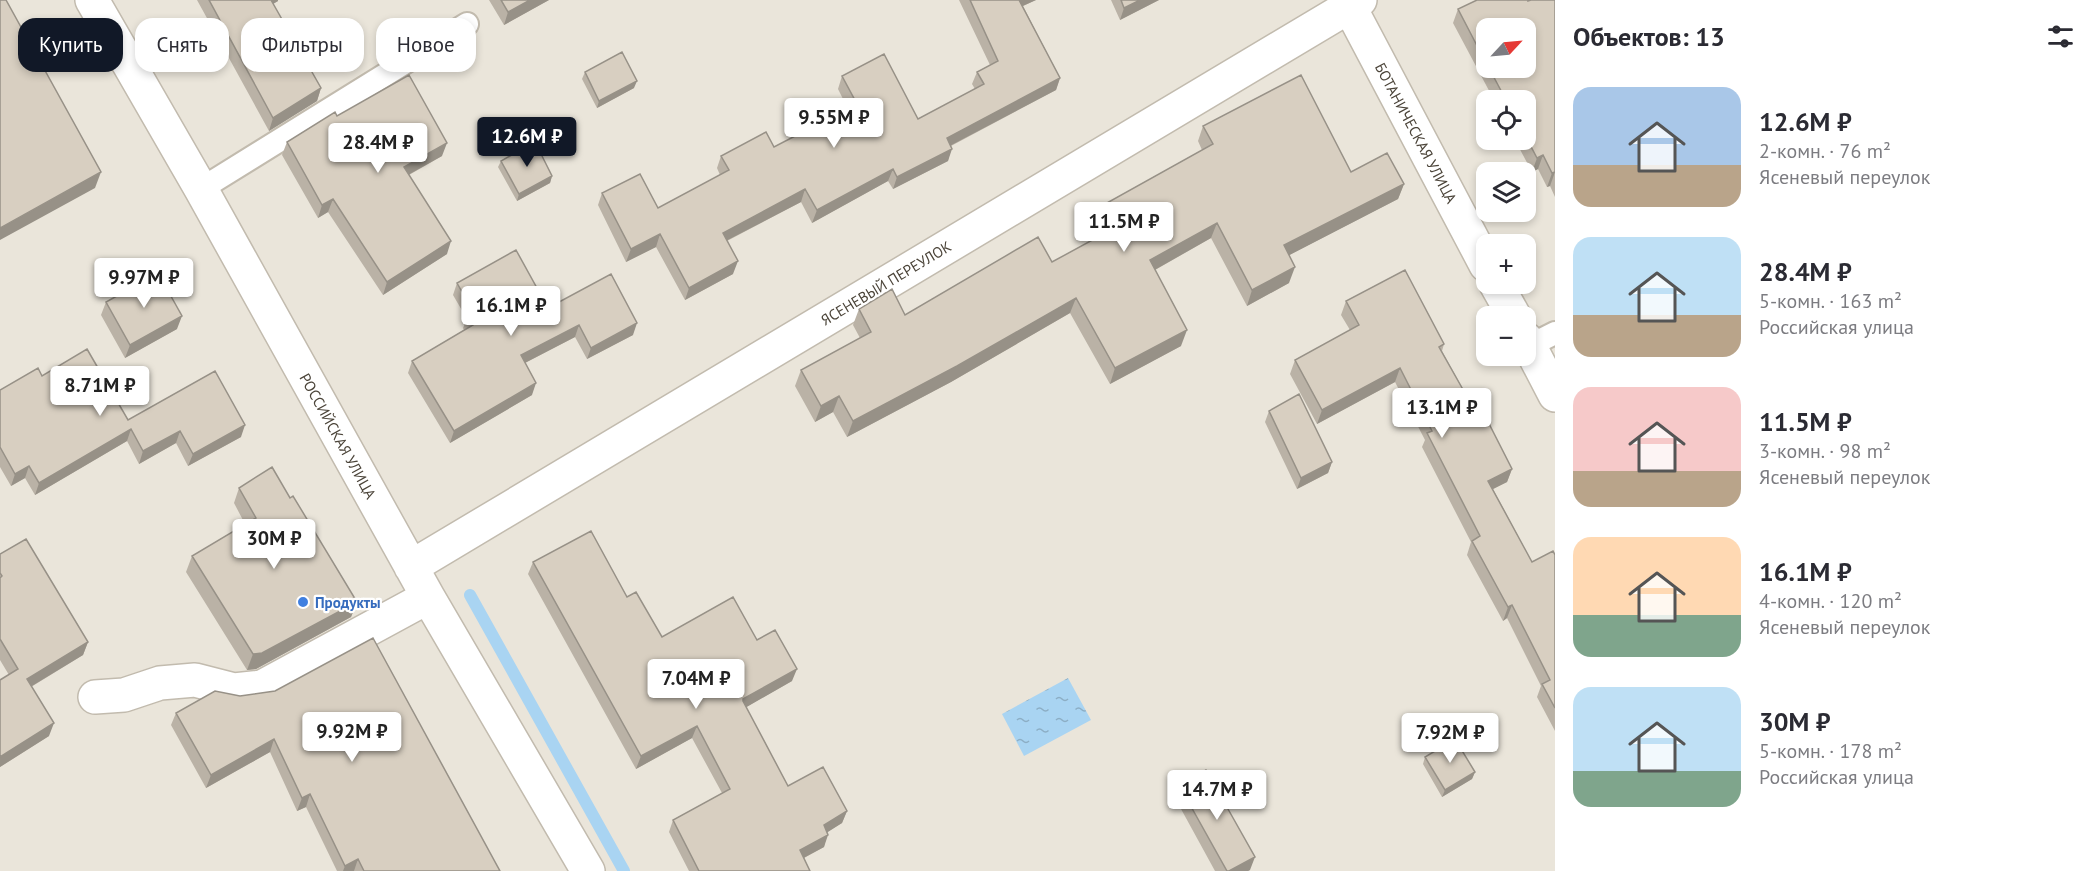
<!DOCTYPE html>
<html lang="ru">
<head>
<meta charset="utf-8">
<style>
	:root { --surface:#fff; --page:#f2f2f3; --text:#2b2b33; --muted:#7c7c81; --accent:#111827 }
	body { margin:0; font-family:"PT Sans",sans-serif; background:var(--page); color:var(--text); height:100vh; display:flex; flex-direction:column; font-size:22px; white-space:nowrap }
	* { box-sizing:border-box; margin:0 }
	p { font-size:20px; color:var(--muted) }
	.icon { flex:none; width:33px; height:33px; fill:none; stroke:currentColor; stroke-width:2; stroke-linecap:round; stroke-linejoin:round }
	.map { position:relative; flex:1; overflow:hidden }
	.sheet { display:flex; flex-direction:column; background:var(--surface); width:540px }
	.sheet>* { flex:none }
	.banner { position:absolute; left:18px; top:18px; width:570px; height:54px; display:flex; gap:12px }
	.needle { width:39px; rotate:64deg }
	.controls { position:absolute; left:1476px; top:18px; display:grid; gap:12px }
	.controls a { display:grid; place-items:center; width:60px; height:60px; border-radius:12px; background:var(--surface); box-shadow:0 3px 9px #0003; font-size:30px }
	.price { position:absolute; translate:-50% -51px; padding:0 14px; border-radius:6px; background:#fff; color:#222; font-size:20px; line-height:39px; filter:drop-shadow(0 2px 3px #0008) }
	.price::after { content:''; position:absolute; left:50%; top:36px; width:18px; height:14px; margin-left:-9px; background:inherit; clip-path:polygon(0 0,100% 0,50% 100%) }
	.price.active { background:var(--accent); color:#fff }
	ul { padding:0; list-style:none }
	li { display:flex; align-items:center; gap:18px; height:150px; padding:0 18px }
	li span { display:grid; place-items:center; flex:none; width:168px; height:120px; border-radius:18px; color:#555 }
	li>.icon { margin-inline-start:auto }
	span .icon { width:72px; height:72px; fill:#fffc; stroke-width:1 }
	li b { font-size:26px }
	h2 { display:flex; justify-content:space-between; align-items:center; height:72px; padding:0 18px; font-size:26px }
	.tag { padding:0 21px; border-radius:18px; background:var(--surface); box-shadow:0 3px 9px #0003; font-size:21px; line-height:54px }
	.tag.active { background:var(--accent); color:#fff }
	main { display:flex; flex:1; min-height:0 }
	.map>svg:first-child { display:block }
	.residential { fill:#eae5da; fill-rule:evenodd }
	.water { fill:url(#water-ripples) }
	.lines { fill:none; stroke-linecap:round; stroke-linejoin:round }
	.stream { stroke:#a9d4f2; stroke-width:12 }
	.lane-casing { stroke:#c2bbae; stroke-width:26 }
	.street-casing { stroke:#c2bbae; stroke-width:36 }
	.lane { stroke:#fff; stroke-width:22 }
	.street { stroke:#fff; stroke-width:33 }
	.wall { fill:#bab2a6; fill-rule:evenodd }
	.shaded-wall { fill:#979187 }
	.building { fill:#d8cfc1; stroke:#979187; stroke-width:1.5 }
	.shop-dot { fill:#3f7fe0; stroke:#fff; stroke-width:2 }
	.labels { text-anchor:middle; dominant-baseline:central; stroke-width:4.5; stroke-linejoin:round; paint-order:stroke }
	.street-label { font-size:15px; fill:#4b4439; stroke:#fff }
	.shop-label { font-size:15px; font-weight:bold; fill:#366cbe; stroke:#fff; text-anchor:start }
</style>
</head>
<body>
<main>
<div class="map">
<svg width="1555" height="871" viewBox="0 0 1555 871">
	<defs>
		<pattern id="water-ripples" width="26" height="14" patternUnits="userSpaceOnUse" patternTransform="scale(1.5)"><rect width="26" height="14" fill="#a9d4f2"/><path d="M2 4q2-2 4 0t4 0M15 11q2-2 4 0t4 0" fill="none" stroke="#8caec5"/></pattern>
	</defs>
	<rect width="100%" height="100%" fill="#f6f3ec"/>
	<!-- residential -->
	<path class="residential" d="M0 0H1555V871H0ZM1486 28H1526V68H1486ZM1486 100H1526V140H1486ZM1486 172H1526V212H1486ZM1486 244H1526V284H1486ZM1486 316H1526V356H1486Z"/>
	<!-- water -->
	<path class="water" d="M1068 678 1091 720 1024 756 1002 714Z"/>
	<g class="lines">
		<!-- stream -->
		<path class="stream" d="M470 595 624 871"/>
		<defs>
			<path id="lane" d="M201 189 467 24
				M1529 346 1555 333"/>
			<path id="street" d="M92 0 201 189 428 597 588 871
				M1346 0 1486 265
				M1496 284 1514 316
				M1526 339 1555 395
				M411 567 1360 0
				M95 697 124 695 160 683 195 680 234 690 262 687 428 597"/>
		</defs>
		<!-- lane casing -->
		<use href="#lane" class="lane-casing"/>
		<!-- street casing -->
		<use href="#street" class="street-casing"/>
		<!-- lane -->
		<use href="#lane" class="lane"/>
		<!-- street -->
		<use href="#street" class="street"/>
	</g>
	<!-- wall -->
	<path class="wall" d="M197 0H278V1L273 4 321 88 317 101 269 131Z
		M489 0H549L504 25Z
		M959 0H1036L1023 6 1060 78 1056 90 951 146 948 161 893 189 888 181 812 223 801 202 727 241 733 274 685 300 656 247 626 262 598 205 602 193 658 208 720 175 717 168 721 156 774 147 848 109 838 89 842 76 918 119 975 89 972 84 977 72 990 65Z
		M1111 0H1159L1120 20Z
		M1555 0V197L1550 186 1547 187 1538 169 1532 172 1515 140H1526V100H1494L1453 23 1458 9 1528 1ZM1486 28 1526 68H1486Z
		M585 72 634 88 597 108 582 79Z
		M337 116 442 156 409 175 447 254 383 295 328 212 318 218 282 155 287 142Z
		M1203 126 1351 172 1404 184 1398 199 1289 255V283L1247 306 1211 238 1155 270 1181 346 1110 384 1070 313 951 382 847 437 833 412 815 422 795 386 801 370 860 338 853 325 859 309 905 315 1052 262 1098 237 1091 225 1096 209 1202 150 1198 141Z
		M501 161 552 176 550 183 517 201 498 167Z
		M457 283 548 308 633 335 587 359 575 337 525 363 532 395 450 443 408 373 412 361 464 330 463 328 467 319 453 295Z
		M1346 301 1444 344 1442 351 1474 409 1512 469 1507 482 1493 489 1532 562 1555 555V731L1537 697 1541 686 1507 618 1503 621 1467 555 1471 542 1422 447 1425 440 1395 382 1317 424 1290 374 1295 360 1350 330 1341 315Z
		M106 302 177 329 125 358 101 315Z
		M42 376 128 420 241 437 188 466 176 443 139 464 127 441 35 495 25 478 11 486 0 467V390Z
		M1269 411 1332 462 1328 473 1297 489 1265 422Z
		M239 488 290 498 357 602 351 617 256 669 247 670 186 572 192 556 245 524 234 503Z
		M0 554 88 642 83 655 31 687 49 736 0 767V680L9 675 0 660Z
		M533 562 627 597 662 637 757 640 792 681 746 707 788 786 847 811 842 823 827 832 824 847 804 858 810 871H689L669 832 673 820 722 793 692 738 636 769 528 574Z
		M215 691 500 871H337L306 807 297 811 270 752 206 788 171 725 176 713Z
		M1425 757 1475 772 1472 779 1442 797 1423 764Z
		M1179 785 1250 870 1248 871H1215L1175 798Z"/>
	<!-- shaded-wall -->
	<path class="shaded-wall" d="M267 0H278V1L264 9Z
		M530 0H549L504 25 508 12Z
		M1018 0H1036L1014 10Z
		M1140 0H1159L1120 20 1124 8Z
		M1060 78 1056 90 942 150 947 138Z
		M637 81 634 88 597 108 599 101Z
		M321 88 317 101 269 131 273 118Z
		M447 143 442 156 399 180 404 167Z
		M952 149 948 161 893 189 897 177Z
		M1543 155 1538 169 1532 172 1537 158Z
		M893 169 888 181 812 223 817 210Z
		M101 172 95 188 0 240V228Z
		M1555 172 1550 186 1547 187 1552 173Z
		M552 176 550 183 517 201 519 194Z
		M1404 184 1398 199 1278 261 1284 245Z
		M805 189 801 202 718 245 723 233Z
		M333 199 328 212 318 218 322 205Z
		M1217 223 1211 238 1144 276 1150 260Z
		M660 234 656 247 626 262 631 249Z
		M451 241 447 254 383 295 387 282Z
		M738 261 733 274 685 300 689 288Z
		M1295 267 1289 283 1247 306 1252 290Z
		M1076 298 1070 313 951 382 847 437 853 421Z
		M182 316 177 329 125 358 130 345Z
		M637 323 633 335 587 359 591 348Z
		M579 325 575 337 517 367 521 355Z
		M1187 330 1181 346 1110 384 1115 368Z
		M1400 368 1395 382 1317 424 1322 410Z
		M536 383 532 395 450 443 454 431Z
		M839 396 833 412 815 422 821 406Z
		M245 425 241 437 188 466 193 454Z
		M131 429 127 441 35 495 39 483Z
		M180 431 176 443 139 464 143 451Z
		M1332 462 1328 473 1297 489 1301 478Z
		M29 466 25 478 11 486 15 474Z
		M1512 469 1507 482 1483 494 1488 481Z
		M357 602 351 617 256 669 247 670 253 654Z
		M1512 605 1507 618 1503 621 1508 607Z
		M88 642 83 655 22 692 27 679Z
		M797 669 792 681 738 712 743 699Z
		M54 723 49 736 0 767V757Z
		M697 726 692 738 636 769 641 756Z
		M274 739 270 752 206 788 211 775Z
		M1475 772 1472 779 1442 797 1445 790Z
		M310 794 306 807 297 811 302 798Z
		M847 811 842 823 820 837 824 825Z
		M828 835 824 847 796 862 800 850Z
		M1255 857 1250 870 1248 871H1229Z
		M358 859 354 871H343L345 866Z"/>
	<!-- building -->
	<path class="building" d="M0 0H6L101 172 0 228Z
		M209 0H271L321 88 273 118Z
		M501 0H530L508 12Z
		M970 0H1019L1060 78 947 138 952 149 897 177 893 169 817 210 805 189 723 233 738 261 689 288 660 234 631 249 602 193 640 174 658 208 729 170 721 156 766 132 774 147 857 104 842 76 884 54 918 119 984 84 977 72 998 61Z
		M1121 0H1140L1124 8Z
		M1477 0H1528V1L1531 0H1555V172L1552 173 1543 155 1537 158 1526 137V100H1506L1489 68H1526V28H1486V63L1458 9Z
		M622 52 637 81 599 101 585 72Z
		M409 75 447 143 404 167 451 241 387 282 333 199 322 205 287 142 335 112 337 116Z
		M1301 75 1351 172 1387 153 1404 184 1284 245 1295 267 1252 290 1217 223 1150 260 1187 330 1115 368 1076 298 957 366 853 421 839 396 821 406 801 370 871 332 859 309 892 289 905 315 1038 237 1052 262 1109 231 1096 209 1213 144 1203 126Z
		M535 142 552 176 519 194 501 161Z
		M516 250 548 308 611 274 637 323 591 348 579 325 521 355 536 383 454 431 412 361 473 325 468 317 474 313 457 283Z
		M1405 270 1444 344 1439 347 1474 409 1480 406 1512 469 1488 481 1532 562 1553 551 1555 555V708L1542 684 1550 680 1512 605 1508 607 1472 541 1480 536 1427 433 1432 431 1400 368 1322 410 1295 360 1359 325 1346 301Z
		M158 273 182 316 130 345 106 302Z
		M87 349 128 420 215 371 245 425 193 454 180 431 143 451 131 429 39 483 29 466 15 474 0 447V390L38 368 42 376Z
		M1299 394 1332 462 1301 478 1269 411Z
		M272 467 290 498 293 496 357 602 262 653 253 654 192 556 256 518 239 488Z
		M591 531 627 597 636 592 662 637 733 597 757 640 775 630 797 669 743 699V701L788 786 823 767 847 811 824 825 828 835 800 850 810 871H699L673 820 730 789 697 726 641 756 533 562Z
		M26 539 88 642 27 679 54 723 0 757V680L18 669 0 639V578L2 576 0 573V554Z
		M373 638 500 871H364L358 859 345 866 310 794 302 798 274 739 211 775 176 713 215 691 240 696 275 691Z
		M1455 739 1475 772 1445 790 1425 757Z
		M1206 770 1255 857 1229 871H1227L1179 785Z"/>
	<!-- markers -->
	<circle class="shop-dot" cx="303" cy="602" r="6"/>
	<g class="labels">
		<!-- street labels -->
		<g class="street-label">
			<text transform="translate(1416 133) rotate(62)">БОТАНИЧЕСКАЯ УЛИЦА</text>
			<text transform="translate(886 283) rotate(-31)">ЯСЕНЕВЫЙ ПЕРЕУЛОК</text>
			<text transform="translate(338 436) rotate(61)">РОССИЙСКАЯ УЛИЦА</text>
		</g>
		<!-- shop labels -->
		<g class="shop-label">
			<text x="315" y="602">Продукты</text>
		</g>
	</g>
</svg>
<div class="controls">
<a><svg class="needle" viewBox="-14 -14 28 28"><path d="M0-13l5 13h-10z" fill="#e53935"/><path d="M0 13l5-13h-10z" fill="#7c7c81"/></svg></a>
<a><svg class="icon" aria-label="locate" viewBox="0 0 24 24"><circle cx="12" cy="12" r="6"/><path d="M12 2v4M12 18v4M2 12h4M18 12h4"/></svg></a>
<a><svg class="icon" aria-label="layers" viewBox="0 0 24 24"><path d="M12 4l9 5-9 5-9-5zM3 14l9 5 9-5"/></svg></a>
<a>+</a>
<a>−</a>
</div>
<b class="price" style="left:834px;top:149px">9.55M ₽</b>
<b class="price active" style="left:527px;top:168px">12.6M ₽</b>
<b class="price" style="left:378px;top:174px">28.4M ₽</b>
<b class="price" style="left:1124px;top:253px">11.5M ₽</b>
<b class="price" style="left:144px;top:309px">9.97M ₽</b>
<b class="price" style="left:511px;top:337px">16.1M ₽</b>
<b class="price" style="left:100px;top:417px">8.71M ₽</b>
<b class="price" style="left:1442px;top:439px">13.1M ₽</b>
<b class="price" style="left:274px;top:570px">30M ₽</b>
<b class="price" style="left:696px;top:710px">7.04M ₽</b>
<b class="price" style="left:352px;top:763px">9.92M ₽</b>
<b class="price" style="left:1450px;top:764px">7.92M ₽</b>
<b class="price" style="left:1217px;top:821px">14.7M ₽</b>
<div class="banner">
<a class="tag active">Купить</a>
<a class="tag">Снять</a>
<a class="tag">Фильтры</a>
<a class="tag">Новое</a>
</div>
</div>
<section class="sheet">
<h2>Объектов: 13<svg class="icon" aria-label="filters" viewBox="0 0 24 24"><path d="M4 7h16M4 17h16"/><circle cx="9" cy="7" r="2"/><circle cx="15" cy="17" r="2"/></svg></h2>
<ul>
<li><span style="background:linear-gradient(#a9c7e8 65%,#b9a48a 0)"><svg class="icon" aria-label="home" viewBox="0 0 24 24"><path d="M3 11l9-7 9 7M6 9v11h12V9"/></svg></span><div><b>12.6M ₽</b><p>2-комн. · 76 m²</p><p>Ясеневый переулок</p></div></li>
<li><span style="background:linear-gradient(#bfe0f5 65%,#b9a48a 0)"><svg class="icon" aria-label="home" viewBox="0 0 24 24"><path d="M3 11l9-7 9 7M6 9v11h12V9"/></svg></span><div><b>28.4M ₽</b><p>5-комн. · 163 m²</p><p>Российская улица</p></div></li>
<li><span style="background:linear-gradient(#f6c9c9 70%,#b9a48a 0)"><svg class="icon" aria-label="home" viewBox="0 0 24 24"><path d="M3 11l9-7 9 7M6 9v11h12V9"/></svg></span><div><b>11.5M ₽</b><p>3-комн. · 98 m²</p><p>Ясеневый переулок</p></div></li>
<li><span style="background:linear-gradient(#ffd9b3 65%,#7fa58c 0)"><svg class="icon" aria-label="home" viewBox="0 0 24 24"><path d="M3 11l9-7 9 7M6 9v11h12V9"/></svg></span><div><b>16.1M ₽</b><p>4-комн. · 120 m²</p><p>Ясеневый переулок</p></div></li>
<li><span style="background:linear-gradient(#bfe0f5 70%,#7fa58c 0)"><svg class="icon" aria-label="home" viewBox="0 0 24 24"><path d="M3 11l9-7 9 7M6 9v11h12V9"/></svg></span><div><b>30M ₽</b><p>5-комн. · 178 m²</p><p>Российская улица</p></div></li>
</ul>
</section>
</main>
</body>
</html>
